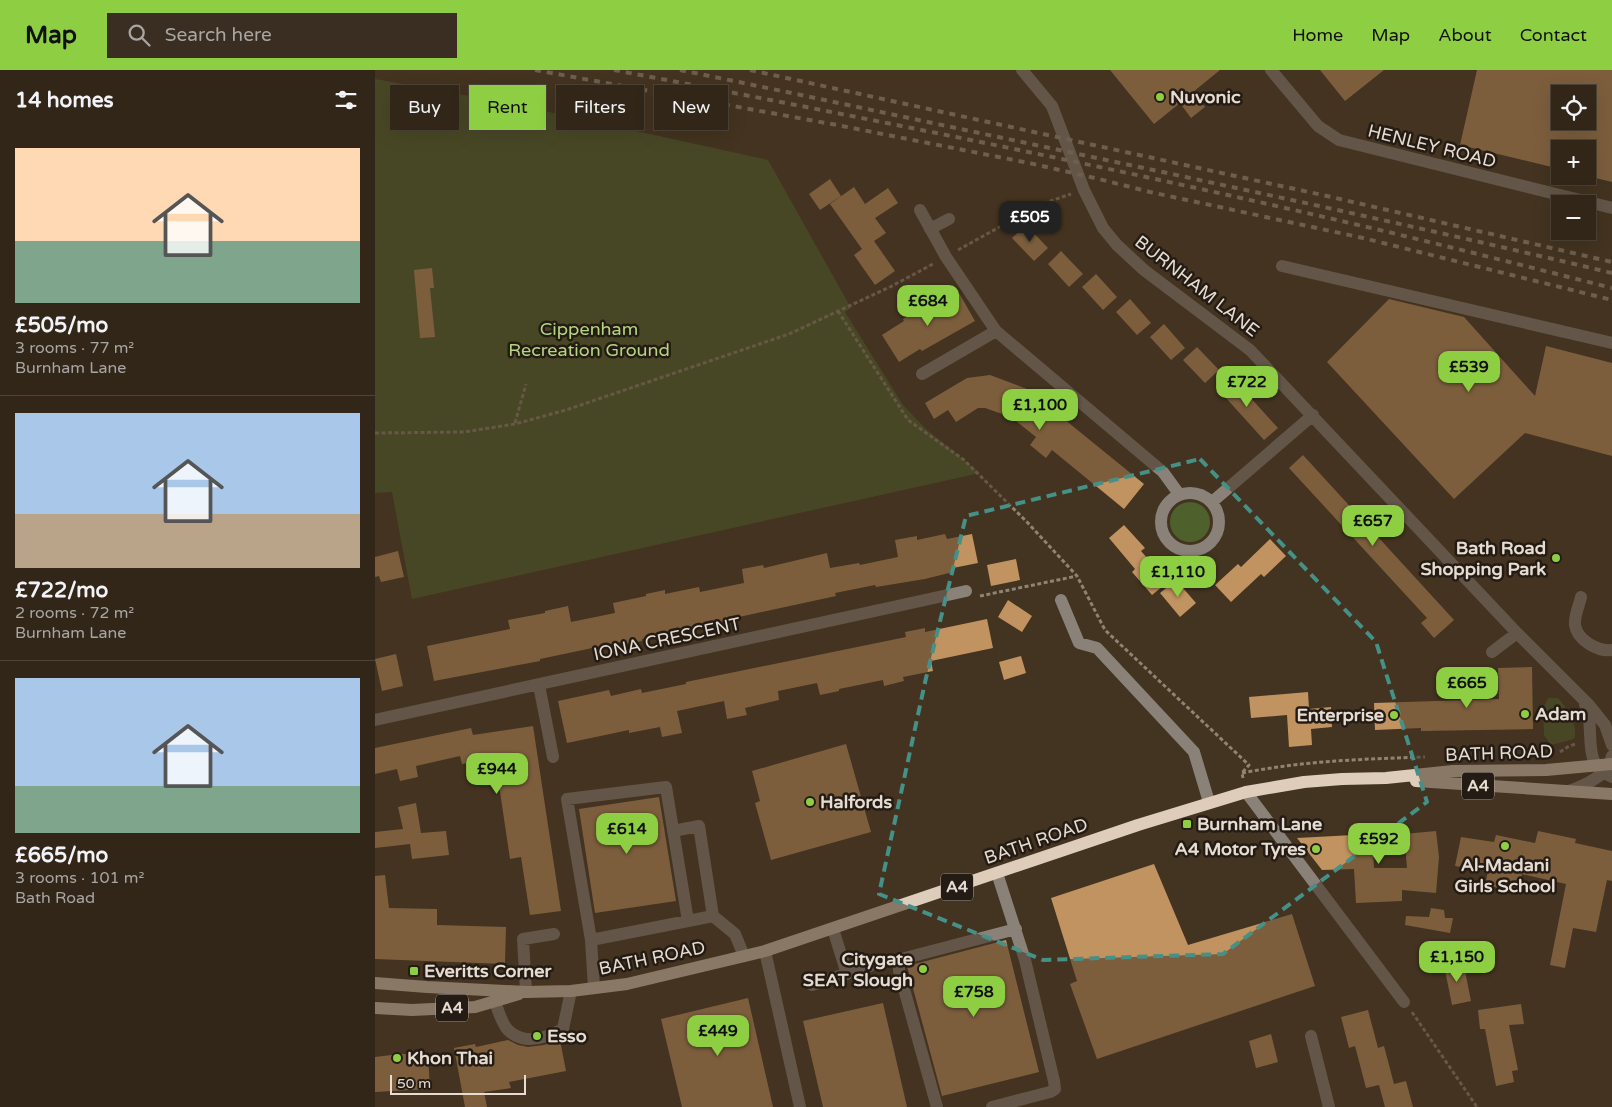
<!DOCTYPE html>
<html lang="en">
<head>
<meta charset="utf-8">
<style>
	:root { --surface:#322619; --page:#3a2e22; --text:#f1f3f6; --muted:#a8a5a2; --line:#4d4338; --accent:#8ece43 }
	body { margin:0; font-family:"Varela Round",sans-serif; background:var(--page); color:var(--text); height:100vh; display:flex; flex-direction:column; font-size:19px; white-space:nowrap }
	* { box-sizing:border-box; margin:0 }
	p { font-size:16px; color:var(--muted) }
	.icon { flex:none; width:28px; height:28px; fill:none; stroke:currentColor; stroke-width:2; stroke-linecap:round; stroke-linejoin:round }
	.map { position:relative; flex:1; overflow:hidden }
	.details { display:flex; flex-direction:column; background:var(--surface); width:375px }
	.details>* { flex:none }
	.hud { position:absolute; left:15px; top:15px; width:475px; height:45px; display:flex; gap:10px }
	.controls { position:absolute; left:1176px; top:15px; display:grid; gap:10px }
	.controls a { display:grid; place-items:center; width:45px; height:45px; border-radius:0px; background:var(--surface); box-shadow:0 5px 20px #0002,0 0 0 1px var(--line); font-size:25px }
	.scale { position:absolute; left:15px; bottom:12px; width:136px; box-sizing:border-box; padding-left:5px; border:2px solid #e6dcd1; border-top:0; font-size:14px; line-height:18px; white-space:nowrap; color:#e6dcd1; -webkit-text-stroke:4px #241c14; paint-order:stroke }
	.price { position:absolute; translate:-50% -42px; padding:0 11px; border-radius:10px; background:var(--accent); color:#111; font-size:16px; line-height:32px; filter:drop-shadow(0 1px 2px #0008) }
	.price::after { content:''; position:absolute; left:50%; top:30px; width:15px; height:11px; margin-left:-8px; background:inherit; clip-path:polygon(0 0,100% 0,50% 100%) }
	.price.on { background:#222; color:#fff }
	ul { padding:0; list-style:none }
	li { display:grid; align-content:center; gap:10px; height:265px; padding:0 15px }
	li+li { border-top:1px solid var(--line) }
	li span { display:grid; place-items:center; height:155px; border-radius:0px; color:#555 }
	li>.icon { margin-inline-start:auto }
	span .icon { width:90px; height:90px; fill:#fffc; stroke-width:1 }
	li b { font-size:21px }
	h2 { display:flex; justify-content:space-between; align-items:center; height:60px; padding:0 15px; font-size:21px }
	.pill { padding:0 18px; border-radius:0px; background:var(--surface); box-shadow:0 5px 20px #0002,0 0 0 1px var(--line); font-size:18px; line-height:45px }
	.pill.on { background:var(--accent); color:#111 }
	header { display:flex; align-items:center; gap:30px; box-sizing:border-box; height:70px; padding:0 25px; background:var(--accent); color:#111 }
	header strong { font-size:24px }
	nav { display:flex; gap:28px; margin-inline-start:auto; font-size:18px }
	.search { width:350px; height:45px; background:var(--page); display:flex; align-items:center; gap:12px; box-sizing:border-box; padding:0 18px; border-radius:0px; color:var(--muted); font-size:19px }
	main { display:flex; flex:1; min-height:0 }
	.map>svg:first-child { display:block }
	.green { fill:#4e602c }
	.building { fill:#c19360; fill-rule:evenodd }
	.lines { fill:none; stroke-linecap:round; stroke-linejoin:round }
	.path { stroke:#908374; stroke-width:3; stroke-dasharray:4 2.5; stroke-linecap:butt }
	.minor { stroke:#8a8279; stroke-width:12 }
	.major { stroke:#ddcdba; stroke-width:12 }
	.rail { stroke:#9f9284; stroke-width:4; stroke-dasharray:6 6; stroke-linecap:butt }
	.marked { fill:none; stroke:#459087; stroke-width:4; stroke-dasharray:10 6; stroke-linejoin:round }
	.poi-dot { fill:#8ece43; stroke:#241c14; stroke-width:2 }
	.labels { text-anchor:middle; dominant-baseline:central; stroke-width:5; stroke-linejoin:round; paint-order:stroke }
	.shield { fill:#241c14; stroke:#aca298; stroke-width:1 }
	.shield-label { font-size:16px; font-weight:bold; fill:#e6dcd1 }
	.poi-label { font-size:18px; font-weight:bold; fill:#e6dcd1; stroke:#241c14; text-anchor:start }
	.street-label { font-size:18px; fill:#e6dcd1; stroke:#241c14 }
	.park-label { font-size:18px; fill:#b5d57f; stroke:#241c14 }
</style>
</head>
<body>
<header>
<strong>Map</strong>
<div class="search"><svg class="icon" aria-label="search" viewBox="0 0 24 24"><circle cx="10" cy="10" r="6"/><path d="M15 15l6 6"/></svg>Search here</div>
<nav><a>Home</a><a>Map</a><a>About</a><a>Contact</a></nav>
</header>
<main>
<section class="details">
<h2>14 homes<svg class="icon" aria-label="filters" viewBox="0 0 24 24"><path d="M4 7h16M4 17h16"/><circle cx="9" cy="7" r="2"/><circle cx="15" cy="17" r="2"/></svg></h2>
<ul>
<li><span style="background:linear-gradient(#ffd9b3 60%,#7fa58c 0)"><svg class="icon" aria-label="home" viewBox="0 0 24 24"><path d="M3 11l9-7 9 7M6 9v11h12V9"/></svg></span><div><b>£505/mo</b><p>3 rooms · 77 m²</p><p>Burnham Lane</p></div></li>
<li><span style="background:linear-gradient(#a9c7e8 65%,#b9a48a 0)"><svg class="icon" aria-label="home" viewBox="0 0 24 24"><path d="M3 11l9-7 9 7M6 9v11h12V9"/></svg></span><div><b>£722/mo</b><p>2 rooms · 72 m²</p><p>Burnham Lane</p></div></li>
<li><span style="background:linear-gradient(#a9c7e8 70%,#7fa58c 0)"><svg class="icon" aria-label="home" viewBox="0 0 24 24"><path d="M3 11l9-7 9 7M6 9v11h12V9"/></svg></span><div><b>£665/mo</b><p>3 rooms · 101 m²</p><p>Bath Road</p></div></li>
</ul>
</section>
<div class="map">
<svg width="1237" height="1037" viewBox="0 0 1237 1037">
	<rect width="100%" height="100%" fill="#433321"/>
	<!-- green -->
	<path class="green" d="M0 9 133 33 393 90 476 238 470 242 528 335 551 359 605 403 37 529 17 422 0 423Z
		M795 452a20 20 0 1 1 40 0a20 20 0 1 1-40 0Z
		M1173 628H1183C1192 638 1204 655 1199 669L1176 675 1169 665 1168 639Z"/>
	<!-- building -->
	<path class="building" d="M735 0H845L818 22 830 37 816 48 805 33 779 54Z
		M945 0H1009L970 31Z
		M1102 0H1237V112L1212 106V79H1185V99L1085 75ZM1185 24H1212V51H1185Z
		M455 109 466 126 445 140 434 124Z
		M479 117 490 134 513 118 523 133 500 148 511 163 499 171 520 201 500 215 479 185 487 179 455 134Z
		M651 155 673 178 659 191 637 168Z
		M686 181 708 204 694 217 673 194Z
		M57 198 59 218H55L60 267 45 268 39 200Z
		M721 204 742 227 728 240 707 217Z
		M584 223 600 251 547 281 545 279 524 292 507 265 529 251 528 249 542 241 543 242 562 231 564 234Z
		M755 229 776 253 762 265 741 242Z
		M1014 229 1089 247 1160 326 1171 276 1237 293V386L1150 363 1079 429 952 292Z
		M789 254 810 278 796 290 775 267Z
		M822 277 844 300 830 313 808 290Z
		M615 305 652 319 769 414 749 439 677 380 671 388 655 375 661 367 636 347 610 338H603L581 352 573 340 559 349 550 333 592 308Z
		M855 305 903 358 889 370 842 318Z
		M928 385 1079 550 1059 568 1046 553 1052 548 914 398Z
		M749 455 770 478 766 481 793 512 777 525 757 502 760 499 734 468Z
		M570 464 572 469 597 464 603 493 578 498V502L550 509 501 517 500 515 460 523 461 526 364 547 365 550 267 569V571L246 575V572L165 589V591L59 611 52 576 135 559 133 550 170 543V541L193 536 196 552 240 543 238 533 271 526V524L290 520V524L324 517 325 522 369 513 367 499 388 495 389 498 452 483 455 498 484 493 485 495 523 487 520 470 542 466V470Z
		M895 469 911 486 889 507 886 504 856 532 840 515 863 494 866 497Z
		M23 481 29 507 6 512 4 506 0 507V487Z
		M641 489 645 510 616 516 612 495Z
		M801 510 821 533 805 547 785 523Z
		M633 530 657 546 647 562 623 547Z
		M612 549 618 578 556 591 558 601 528 607 529 611 509 616 508 610 464 619V621L445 625 442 613 403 621 404 630 370 638 372 645 352 649 349 631 302 641 307 663 287 667 285 657 254 663V660L192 673 183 631 234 620 236 626 266 619 267 623 311 614V612L531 567 530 562 550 558V562Z
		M21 584 28 616 7 621 0 589Z
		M646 586 651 603 629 610 624 592Z
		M1157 597 1158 659 1046 661V658L1000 660 999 633 1124 629 1123 598Z
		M933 622 934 639 956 637 957 657 936 659 937 675 914 677 912 645 876 648 874 627Z
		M158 656 186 841 155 845 146 787 135 789 120 688 87 694 85 686 41 696 43 707 25 711 22 699 0 704V678L96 658 98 665Z
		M471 674 496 762 396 790 380 733 385 731 377 701Z
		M284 727 301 831 220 843 204 739Z
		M41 733 46 763 71 761 74 785 37 789 35 774 0 778V762L28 759 23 737Z
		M1061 761 1064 787 1061 823 1027 820V831L981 833 979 799 947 800 922 768 997 764 999 798H1032L1029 764Z
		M1163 761 1201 769 1200 773 1237 781V811L1232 810 1221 862 1198 858 1190 898 1175 895 1191 814 1147 804 1143 822 1110 815 1113 801 1080 796 1086 767 1119 772 1121 765 1160 773Z
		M779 794 813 875 917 844 940 916 722 989 695 914 702 911 676 828Z
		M10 805 14 838 62 839V855L131 857 130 894 0 889V806Z
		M1056 838 1069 840 1070 848H1078L1075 863 1030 855 1031 846 1054 847Z
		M631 870 664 1002 567 1026 532 896Z
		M1088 891 1096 931 1077 935 1069 895Z
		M373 928 398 1037H307L286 949Z
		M508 933 532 1037H448L428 951Z
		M1146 934 1149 954 1134 955 1143 1000 1137 1001 1139 1012 1121 1016 1110 959H1105L1103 940Z
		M993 940 1003 978 1009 976 1019 1014 1031 1011 1038 1037H1010L1004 1015 991 1018 980 976 974 978 966 947Z
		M896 964 903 992 881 998 874 971Z
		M133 970 143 975 153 977 169 975 185 970 191 1001 134 1012 136 1018 109 1022 112 1037H90L79 978 100 974 101 977Z
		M25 984H34V986L53 985 55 1019 0 1022V987Z"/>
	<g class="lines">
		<!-- path -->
		<path class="path" d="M583 180 666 134 696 124
			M463 241 533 350 589 390 652 452 702 506 730 560 874 695 867 703 868 708
			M140 353 151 314
			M0 363 89 362 140 354 191 340 414 264 515 217 558 194
			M605 526 702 506
			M1185 682 1194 676 1201 674
			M867 703C928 691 988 689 1050 687
			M1037 942 1102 1037"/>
		<!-- minor -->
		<path class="minor" d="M647 0 677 36 709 120 728 158 742 175 769 200 875 280 1142 563 1214 635 1230 655 1237 675
			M896 0 943 56 964 70 1237 138
			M545 140 571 187 621 261 788 402 804 424
			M555 159 574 149
			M907 196 1237 273
			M547 304 621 261
			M786 452a29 29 0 1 1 58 0a29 29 0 1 1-58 0Z
			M837 432 938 345
			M1206 527C1204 536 1199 546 1200 555 1202 570 1223 582 1237 580
			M686 530 704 573 722 578 819 682 834 732
			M1117 582 1142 563
			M164 615 178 687
			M1210 634C1222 660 1204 694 1237 707
			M0 650 591 521
			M1194 721C1211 715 1234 705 1237 686
			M871 722 1029 932
			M298 761 324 756 338 846
			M458 859 472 904
			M216 870 313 851
			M390 881 425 1037
			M437 915 495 896
			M219 918 216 870 192 729 291 717 313 851 338 846 360 864 369 886
			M151 922 148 869 179 864
			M120 932C123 940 127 954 133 960 149 976 171 968 188 959L196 921
			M936 966 954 1037
			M562 1037 524 901V892L530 888 641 859
			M617 1037 675 1022 680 1019 679 1011 650 890 622 803"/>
		<!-- major -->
		<path class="major" d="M1041 711 1237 724
			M0 913 52 917 151 922 196 921 252 914 390 881 763 755 871 722 929 712 967 709 1011 708 1078 701 1171 700 1237 694
			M0 938 37 940 100 937 144 924"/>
		<!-- rail -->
		<path class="rail" d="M160 0 462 55 654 93 724 109 775 122 988 168 1237 230
			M239 0C498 49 757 101 1013 162 1088 180 1162 199 1237 218
			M305 0C419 23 533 48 647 72 844 114 1041 156 1237 203
			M375 0 952 126 1237 192"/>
	</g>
	<!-- marked area -->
	<path d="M0 0H1237V1037H0ZM825 389 1001 572 1052 732 848 884 668 890 504 824 551 608 591 446Z" fill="#433321" fill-opacity=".55" fill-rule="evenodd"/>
	<path class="marked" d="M825 389 1001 572 1052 732 848 884 668 890 504 824 551 608 591 446Z"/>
	<!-- markers -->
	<g class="poi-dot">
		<circle cx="785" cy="27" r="5"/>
		<circle cx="1181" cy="488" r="5"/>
		<circle cx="1150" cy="644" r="5"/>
		<circle cx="1019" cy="645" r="5"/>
		<circle cx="435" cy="732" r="5"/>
		<rect x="807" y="749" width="10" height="10" rx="2.5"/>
		<circle cx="1130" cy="776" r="5"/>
		<circle cx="941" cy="779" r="5"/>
		<circle cx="548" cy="899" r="5"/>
		<rect x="34" y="896" width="10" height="10" rx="2.5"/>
		<circle cx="162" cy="966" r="5"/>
		<circle cx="22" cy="988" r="5"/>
	</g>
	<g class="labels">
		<!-- shield labels -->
		<g class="shield">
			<rect x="1087" y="702.5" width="32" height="27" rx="4"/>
			<rect x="566" y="803.5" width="32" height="27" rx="4"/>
			<rect x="61" y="924.5" width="32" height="27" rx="4"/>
		</g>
		<g class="shield-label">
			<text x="1103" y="716">A4</text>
			<text x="582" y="817">A4</text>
			<text x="77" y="938">A4</text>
		</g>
		<!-- poi labels -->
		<g class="poi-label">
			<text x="795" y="27">Nuvonic</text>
			<text x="1171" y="478" text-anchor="end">Bath Road<tspan x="1171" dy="21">Shopping Park</tspan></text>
			<text x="1160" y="644">Adam</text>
			<text x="1009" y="645" text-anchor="end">Enterprise</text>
			<text x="445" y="732">Halfords</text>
			<text x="822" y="754">Burnham Lane</text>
			<text x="931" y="779" text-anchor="end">A4 Motor Tyres</text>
			<text x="1130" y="795" text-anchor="middle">Al-Madani<tspan x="1130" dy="21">Girls School</tspan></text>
			<text x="538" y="889" text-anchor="end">Citygate<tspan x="538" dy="21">SEAT Slough</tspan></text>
			<text x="49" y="901">Everitts Corner</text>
			<text x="172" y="966">Esso</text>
			<text x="32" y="988">Khon Thai</text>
		</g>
		<!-- street labels -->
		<g class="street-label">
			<text transform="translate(1057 76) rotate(14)">HENLEY ROAD</text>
			<text transform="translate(822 216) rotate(38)">BURNHAM LANE</text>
			<text transform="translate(292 569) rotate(-12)">IONA CRESCENT</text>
			<text transform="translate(1124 683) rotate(-2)">BATH ROAD</text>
			<text transform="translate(661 771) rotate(-19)">BATH ROAD</text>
			<text transform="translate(277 888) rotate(-12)">BATH ROAD</text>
		</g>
		<!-- park labels -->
		<g class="park-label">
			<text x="214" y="259">Cippenham<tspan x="214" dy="21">Recreation Ground</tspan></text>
		</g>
	</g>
</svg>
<div class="controls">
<a><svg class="icon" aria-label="locate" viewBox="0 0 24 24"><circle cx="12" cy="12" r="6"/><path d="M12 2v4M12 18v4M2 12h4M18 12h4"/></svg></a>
<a>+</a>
<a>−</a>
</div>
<div class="scale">50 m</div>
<b class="price on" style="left:655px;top:173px">£505</b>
<b class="price" style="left:553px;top:257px">£684</b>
<b class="price" style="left:1094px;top:323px">£539</b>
<b class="price" style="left:872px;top:338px">£722</b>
<b class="price" style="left:665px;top:361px">£1,100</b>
<b class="price" style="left:998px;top:477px">£657</b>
<b class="price" style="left:803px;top:528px">£1,110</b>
<b class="price" style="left:1092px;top:639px">£665</b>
<b class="price" style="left:122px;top:725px">£944</b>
<b class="price" style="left:252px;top:785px">£614</b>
<b class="price" style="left:1004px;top:795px">£592</b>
<b class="price" style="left:1082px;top:913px">£1,150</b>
<b class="price" style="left:599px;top:948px">£758</b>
<b class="price" style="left:343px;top:987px">£449</b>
<div class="hud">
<a class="pill">Buy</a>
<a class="pill on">Rent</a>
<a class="pill">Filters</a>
<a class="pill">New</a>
</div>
</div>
</main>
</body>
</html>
